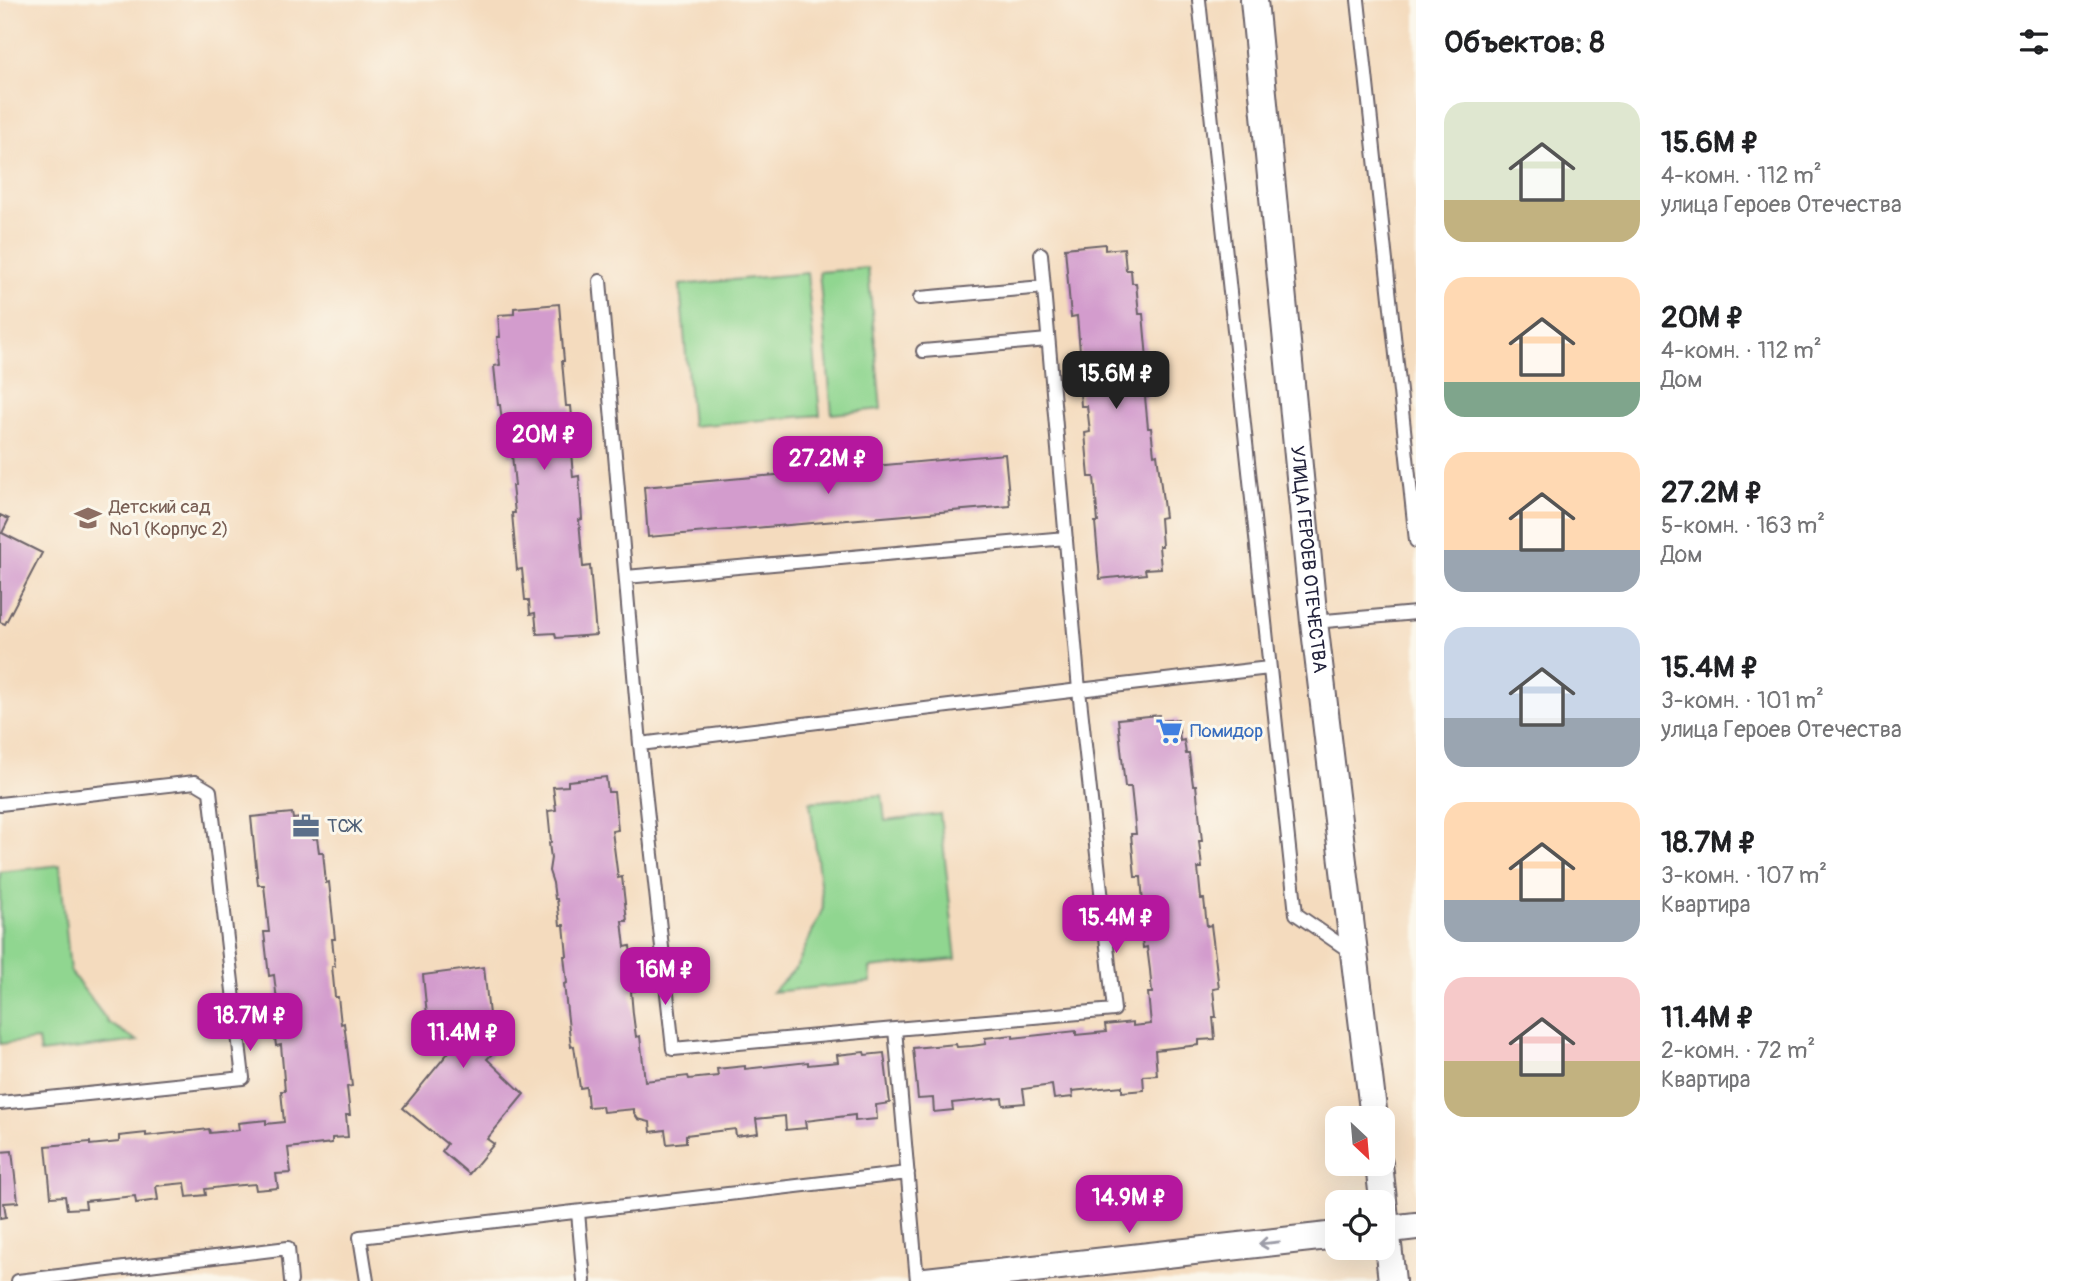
<!DOCTYPE html>
<html lang="ru">
<head>
<meta charset="utf-8">
<style>
	:root { --surface:#fff; --page:#f6f6f6; --text:#202124; --muted:#757577; --accent:#b5179e }
	body { margin:0; font-family:Pangolin,sans-serif; background:var(--page); color:var(--text); height:100vh; display:flex; flex-direction:column; font-size:26px; white-space:nowrap }
	* { box-sizing:border-box; margin:0 }
	p { font-size:23px; color:var(--muted) }
	.icon { flex:none; width:38px; height:38px; fill:none; stroke:currentColor; stroke-width:2; stroke-linecap:round; stroke-linejoin:round }
	.map { position:relative; flex:1; overflow:hidden }
	.side { display:flex; flex-direction:column; background:var(--surface); width:665px }
	.side>* { flex:none }
	.needle { width:46px; rotate:154deg }
	.buttons { position:absolute; left:1325px; top:1106px; display:grid; gap:14px }
	.buttons a { display:grid; place-items:center; width:70px; height:70px; border-radius:14px; background:var(--surface); box-shadow:0 7px 28px #0002; font-size:35px }
	.price { position:absolute; translate:-50% -60px; padding:0 16px; border-radius:14px; background:var(--accent); color:#fff; font-size:23px; line-height:46px; filter:drop-shadow(0 2px 4px #0008) }
	.price::after { content:''; position:absolute; left:50%; top:42px; width:21px; height:16px; margin-left:-10px; background:inherit; clip-path:polygon(0 0,100% 0,50% 100%) }
	.price.selected { background:#222; color:#fff }
	ul { padding:0; list-style:none }
	li { display:flex; align-items:center; gap:21px; height:175px; padding:0 28px }
	li span { display:grid; place-items:center; flex:none; width:196px; height:140px; border-radius:21px; color:#555 }
	li>.icon { margin-inline-start:auto }
	span .icon { width:84px; height:84px; fill:#fffc; stroke-width:1 }
	li b { font-size:30px }
	h2 { display:flex; justify-content:space-between; align-items:center; height:84px; padding:0 28px; font-size:30px }
	main { display:flex; flex:1; min-height:0 }
	.map>svg:first-child { display:block }
	.green { fill:#90d690; stroke:#597c66; stroke-width:2 }
	.building { fill:#d39ccd }
	.lines { fill:none; stroke-linecap:round; stroke-linejoin:round }
	.service-casing { stroke:#6c6369; stroke-width:16 }
	.minor-casing { stroke:#6c6369; stroke-width:30 }
	.service { stroke:#fff; stroke-width:12 }
	.minor { stroke:#fff; stroke-width:26 }
	.oneway { stroke:#9c9ca7 }
	.labels { text-anchor:middle; dominant-baseline:central; stroke-width:6; stroke-linejoin:round; paint-order:stroke }
	.education-label { font-size:19px; fill:#785e54; stroke:#fbf7ec; text-anchor:start }
	.street-label { font-size:19px; fill:#22223b; stroke:#fbf7ec }
	.shop-label { font-size:19px; fill:#366cbe; stroke:#fbf7ec; text-anchor:start }
	.service-label { font-size:19px; fill:#4e5e75; stroke:#fbf7ec; text-anchor:start }
</style>
</head>
<body>
<main>
<div class="map">
<svg width="1416" height="1281" viewBox="0 0 1416 1281">
	<rect width="100%" height="100%" fill="#fbf7ec"/>
	<filter id="ink" filterUnits="userSpaceOnUse"><feTurbulence type="fractalNoise" baseFrequency=".0143" numOctaves="2"/><feDisplacementMap in="SourceGraphic" scale="14" xChannelSelector="R" yChannelSelector="G"/><feConvolveMatrix kernelMatrix="1 2 1 2 8 2 1 2 1" color-interpolation-filters="sRGB"/></filter>
	<filter id="wash" filterUnits="userSpaceOnUse"><feTurbulence type="fractalNoise" baseFrequency=".00686" numOctaves="4" result="noise"/><feDisplacementMap in="SourceGraphic" scale="28" xChannelSelector="R" yChannelSelector="G"/><feGaussianBlur stdDeviation="1.57" result="paint"/><feColorMatrix in="noise" values="0 0 0 0 0 0 0 0 0 0 0 0 0 0 0 0 0 1.4 0 .05"/><feComposite in="paint" operator="in"/></filter>
	<g filter="url(#wash)">
		<rect width="100%" height="100%" fill="#f4dbbe"/>
		<!-- green -->
		<path class="green" d="M868 268 881 409 832 414 819 272Z
			M807 273 820 415 692 426 680 285Z
			M882 795 885 821 940 814 956 959 870 968 871 982 772 992 796 968 823 908 810 802Z
			M60 865 70 971 109 1023 138 1041 40 1053 38 1040 0 1044V872Z"/>
		<g id="blocks">
			<!-- building -->
			<path class="building" d="M1105 244V250L1124 248 1126 270H1131L1132 283H1136L1139 314H1143L1148 370H1146L1148 397H1145L1148 428H1151L1154 455 1157 454 1165 517 1160 518 1162 546H1159L1161 568 1145 569 1146 574 1100 579 1095 522H1098L1094 477H1089L1085 433 1090 432 1087 406H1081L1078 364 1081 363 1077 316 1071 317 1065 248Z
				M559 304 564 361H562L566 406H571L575 450 571 451 573 477 579 476 582 519 579 520 583 567 590 566 596 635 556 638 555 633 537 634 535 613 530 614 529 600H525L522 569 517 570 512 513H515L512 486H515L512 455H509L506 428 503 429 500 405H498L494 366 500 365 497 337H500L498 315 514 314V308Z
				M1005 454 1010 506 648 537 644 487Z
				M0 515 9 519 2 533 42 553 5 624 0 622Z
				M1159 715V721L1178 719 1180 741 1184 740 1186 754H1189L1193 785H1196L1202 841H1199L1202 868H1198L1201 899H1204L1207 926 1211 925 1219 988 1213 989 1216 1017H1213L1215 1039 1199 1040V1045L1155 1050 1157 1075 1143 1076 1144 1090 1122 1092V1086L1072 1091 1073 1097 1054 1099 1052 1085 1037 1087 1023 1089 1025 1103 1003 1105 1002 1098 952 1103 953 1110 934 1112 933 1098 918 1099 913 1048 956 1044 957 1047 972 1046 986 1044 985 1038 1013 1035V1038L1076 1031V1035L1106 1032 1105 1025 1133 1022V1026L1151 1024 1148 993H1152L1150 970 1147 947 1143 948 1138 904 1143 903 1141 877H1135L1131 834H1136L1131 787H1125L1118 719Z
				M606 777 608 792H614L618 830 612 831 618 878 622 877 627 921H622L625 947 630 946 635 991H631L633 1014 636 1037 640 1036 645 1081 688 1076 689 1079 718 1076 717 1069 745 1066V1069L808 1062V1065L838 1062 837 1055 864 1052 865 1055 884 1053 890 1103 876 1105 877 1119 855 1121V1115L805 1121 806 1128 786 1130 785 1116 756 1119 758 1133 736 1136 735 1129 686 1135V1142L667 1144 665 1130 651 1132 650 1122 638 1119 634 1113V1109L603 1112 602 1106 588 1107 586 1087 580 1088 574 1046 571 1047 564 984 567 983 564 956H567L564 925H560L557 899H555L553 883 549 871 551 858 549 843 551 842 548 811 556 810 553 787 568 786V781Z
				M292 813 293 819 311 817 313 839 317 838 319 852H323L326 883 329 882 335 939H332L335 966H332L335 997H338L341 1024 344 1023 352 1086 347 1087 350 1115H346L348 1137 332 1138V1143L288 1148 291 1173 276 1174 278 1188 256 1190 255 1184 230 1186 205 1189 206 1195 187 1197 185 1183 156 1186 158 1200 136 1203 135 1196 85 1201 86 1208 67 1209 65 1196 51 1197 46 1146 90 1142V1145L119 1142V1136L146 1133V1136L209 1129 210 1133 239 1130 238 1123 266 1120V1124L284 1122 281 1091H285L281 1045 276 1046 271 1001H277L274 975 269 976 264 932H269L264 885H258L251 817Z
				M484 967 493 1053 487 1059 524 1094 487 1139 494 1144 469 1174 442 1151 447 1144 403 1108 453 1047 451 1033 429 1035 423 975Z
				M12 1151 18 1202 4 1203 6 1217 0 1218V1152Z"/>
		</g>
	</g>
	<g filter="url(#ink)">
		<use href="#blocks" fill-opacity="0" stroke="#6c6369" stroke-width="2"/>
		<g class="lines">
			<defs>
				<path id="service" d="M1199 0 1296 914 1354 954
					M1358 0 1416 541
					M1041 254 1079 690 1269 668
					M600 281 640 744
					M920 298 1043 287
					M923 351 1048 340
					M626 577 1066 538
					M1314 622 1416 613
					M0 804 195 782 210 791 243 1078 0 1103
					M895 1029 1114 1010 1079 690 640 744 673 1049 895 1029 917 1281
					M578 1212 584 1281
					M18 1281 288 1248 291 1281
					M367 1281 360 1237 908 1173"/>
				<g id="minor">
					<path id="s1" d="M1254 0 1314 622 1374 1118"/>
					<path d="M1379 1164 1392 1281"/>
					<path d="M1382 1230 1416 1226"/>
					<path d="M926 1281 1337 1235"/>
				</g>
			</defs>
			<!-- service casing -->
			<use href="#service" class="service-casing"/>
			<!-- minor casing -->
			<use href="#minor" class="minor-casing"/>
			<!-- service -->
			<use href="#service" class="service"/>
			<!-- minor -->
			<use href="#minor" class="minor"/>
		</g>
		<!-- one-way arrows -->
		<defs><path id="oneway-shaft" d="M-6 0H5M1.5-3L5.5 0L1.5 3" fill="none" stroke-width="1.6" stroke-linecap="round" stroke-linejoin="round" transform="scale(1.75)"/></defs>
		<use class="oneway" href="#oneway-shaft" transform="translate(1269 1243) rotate(174)"/>
	</g>
	<!-- icons -->
	<defs>
		<symbol id="school-bare" viewBox="-9 -9 18 18"><path d="M0-5L7-2L0 1L-7-2ZM-4 1L0 2.5L4 1V4Q0 6-4 4Z" fill="#8d6e63" stroke="#fbf7ec" stroke-width="2.5" paint-order="stroke"/></symbol>
		<symbol id="supermarket-bare" viewBox="-9 -9 18 18"><path d="M-6-5.5h2.5l.6 2H6L4.5 2H-2.5L-4.4-4H-6ZM-1.5 3.2a1.3 1.3 0 1 0 .1 0ZM3 3.2a1.3 1.3 0 1 0 .1 0Z" fill="#3f7fe0" stroke="#fbf7ec" stroke-width="2.5" paint-order="stroke"/></symbol>
		<symbol id="office-bare" viewBox="-9 -9 18 18"><path d="M-6-3h4V-5.5h4V-3h4V5H-6ZM-1-4.5V-3h2v-1.5ZM-6 0V1H6V0Z" fill="#5c6f8a" stroke="#fbf7ec" stroke-width="2.5" paint-order="stroke"/></symbol>
	</defs>
	<g fill-rule="evenodd">
		<use href="#school-bare" x="69" y="499" width="38" height="38"/>
		<use href="#supermarket-bare" x="1150" y="712" width="38" height="38"/>
		<use href="#office-bare" x="287" y="807" width="38" height="38"/>
	</g>
	<g class="labels">
		<!-- education labels -->
		<g class="education-label">
			<text x="109" y="507">Детский сад<tspan x="109" dy="22">№1 (Корпус 2)</tspan></text>
		</g>
		<!-- street labels -->
		<g class="street-label">
			<text stroke="none"><textPath href="#s1" startOffset="562">УЛИЦА ГЕРОЕВ ОТЕЧЕСТВА</textPath></text>
		</g>
		<!-- shop labels -->
		<g class="shop-label">
			<text x="1190" y="731">Помидор</text>
		</g>
		<!-- service labels -->
		<g class="service-label">
			<text x="327" y="826">ТСЖ</text>
		</g>
	</g>
</svg>
<div class="buttons">
<a><svg class="needle" viewBox="-14 -14 28 28"><path d="M0-13l5 13h-10z" fill="#e53935"/><path d="M0 13l5-13h-10z" fill="#757577"/></svg></a>
<a><svg class="icon" aria-label="locate" viewBox="0 0 24 24"><circle cx="12" cy="12" r="6"/><path d="M12 2v4M12 18v4M2 12h4M18 12h4"/></svg></a>
</div>
<b class="price selected" style="left:1116px;top:411px">15.6M ₽</b>
<b class="price" style="left:544px;top:472px">20M ₽</b>
<b class="price" style="left:828px;top:496px">27.2M ₽</b>
<b class="price" style="left:1116px;top:955px">15.4M ₽</b>
<b class="price" style="left:665px;top:1007px">16M ₽</b>
<b class="price" style="left:250px;top:1053px">18.7M ₽</b>
<b class="price" style="left:463px;top:1070px">11.4M ₽</b>
<b class="price" style="left:1129px;top:1235px">14.9M ₽</b>
</div>
<section class="side">
<h2>Объектов: 8<svg class="icon" aria-label="filters" viewBox="0 0 24 24"><path d="M4 7h16M4 17h16"/><circle cx="9" cy="7" r="2"/><circle cx="15" cy="17" r="2"/></svg></h2>
<ul>
<li><span style="background:linear-gradient(#dfe7d0 70%,#c2b280 0)"><svg class="icon" aria-label="home" viewBox="0 0 24 24"><path d="M3 11l9-7 9 7M6 9v11h12V9"/></svg></span><div><b>15.6M ₽</b><p>4-комн. · 112 m²</p><p>улица Героев Отечества</p></div></li>
<li><span style="background:linear-gradient(#ffd9b3 75%,#7fa58c 0)"><svg class="icon" aria-label="home" viewBox="0 0 24 24"><path d="M3 11l9-7 9 7M6 9v11h12V9"/></svg></span><div><b>20M ₽</b><p>4-комн. · 112 m²</p><p>Дом</p></div></li>
<li><span style="background:linear-gradient(#ffd9b3 70%,#9aa5b1 0)"><svg class="icon" aria-label="home" viewBox="0 0 24 24"><path d="M3 11l9-7 9 7M6 9v11h12V9"/></svg></span><div><b>27.2M ₽</b><p>5-комн. · 163 m²</p><p>Дом</p></div></li>
<li><span style="background:linear-gradient(#c9d6e8 65%,#9aa5b1 0)"><svg class="icon" aria-label="home" viewBox="0 0 24 24"><path d="M3 11l9-7 9 7M6 9v11h12V9"/></svg></span><div><b>15.4M ₽</b><p>3-комн. · 101 m²</p><p>улица Героев Отечества</p></div></li>
<li><span style="background:linear-gradient(#ffd9b3 70%,#9aa5b1 0)"><svg class="icon" aria-label="home" viewBox="0 0 24 24"><path d="M3 11l9-7 9 7M6 9v11h12V9"/></svg></span><div><b>18.7M ₽</b><p>3-комн. · 107 m²</p><p>Квартира</p></div></li>
<li><span style="background:linear-gradient(#f6c9c9 60%,#c2b280 0)"><svg class="icon" aria-label="home" viewBox="0 0 24 24"><path d="M3 11l9-7 9 7M6 9v11h12V9"/></svg></span><div><b>11.4M ₽</b><p>2-комн. · 72 m²</p><p>Квартира</p></div></li>
</ul>
</section>
</main>
</body>
</html>
